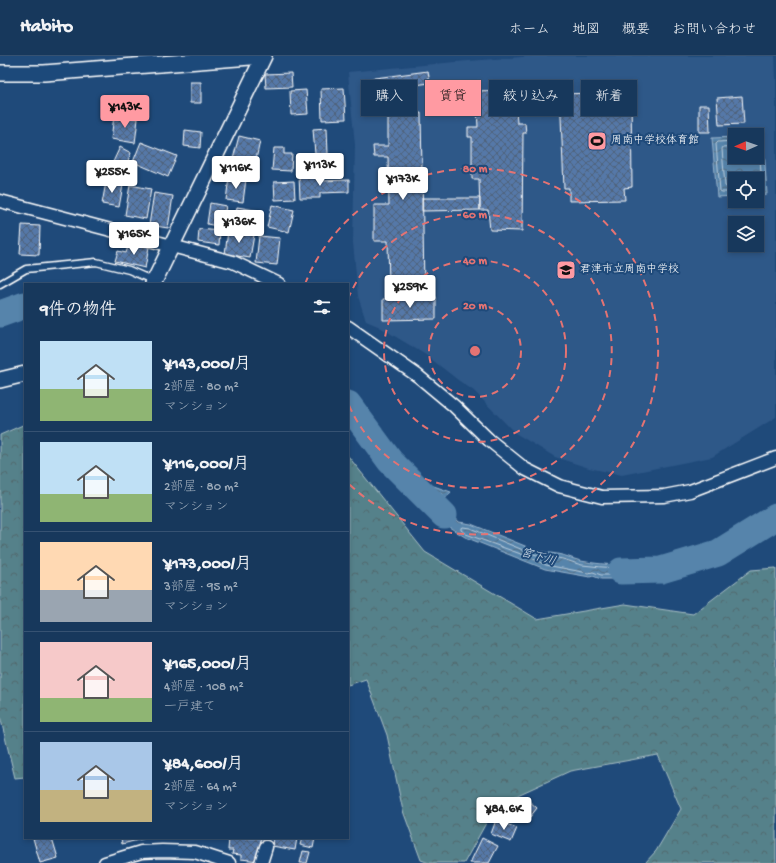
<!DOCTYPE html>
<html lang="ja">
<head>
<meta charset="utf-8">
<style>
	:root { --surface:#17385c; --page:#203f62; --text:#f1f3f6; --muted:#9eacbb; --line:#365272; --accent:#ff9aa2 }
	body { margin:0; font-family:"Gochi Hand","Klee One",sans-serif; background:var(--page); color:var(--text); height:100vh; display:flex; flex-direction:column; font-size:15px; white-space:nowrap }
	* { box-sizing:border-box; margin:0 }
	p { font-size:13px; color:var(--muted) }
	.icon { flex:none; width:22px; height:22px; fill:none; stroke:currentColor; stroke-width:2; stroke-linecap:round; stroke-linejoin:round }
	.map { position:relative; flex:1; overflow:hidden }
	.side { position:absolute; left:24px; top:227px; width:325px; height:556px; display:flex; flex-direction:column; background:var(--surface); border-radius:0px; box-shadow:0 2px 6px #0003,0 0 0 1px var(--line) }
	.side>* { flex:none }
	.hud { position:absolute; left:361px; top:24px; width:355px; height:36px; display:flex; gap:8px }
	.needle { width:26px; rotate:268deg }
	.controls { position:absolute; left:728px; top:72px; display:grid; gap:8px }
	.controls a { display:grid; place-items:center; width:36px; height:36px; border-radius:0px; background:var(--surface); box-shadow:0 2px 6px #0003,0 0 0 1px var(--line); font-size:20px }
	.price { position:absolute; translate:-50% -34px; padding:0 9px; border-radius:4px; background:#fff; color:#222; font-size:13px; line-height:26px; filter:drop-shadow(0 1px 2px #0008) }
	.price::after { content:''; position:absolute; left:50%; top:24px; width:12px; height:9px; margin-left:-6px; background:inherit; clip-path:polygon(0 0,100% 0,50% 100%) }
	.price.selected { background:var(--accent); color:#111 }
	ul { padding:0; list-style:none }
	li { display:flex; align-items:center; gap:12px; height:100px; padding:0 16px }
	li+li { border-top:1px solid var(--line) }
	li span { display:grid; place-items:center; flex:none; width:112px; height:80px; border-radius:0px; color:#555 }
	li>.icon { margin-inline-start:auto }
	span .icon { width:48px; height:48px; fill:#fffc; stroke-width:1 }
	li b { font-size:17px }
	h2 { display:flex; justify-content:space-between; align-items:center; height:48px; padding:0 16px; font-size:17px }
	.tag { padding:0 14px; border-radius:0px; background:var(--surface); box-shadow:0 2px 6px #0003,0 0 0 1px var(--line); font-size:14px; line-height:36px }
	.tag.selected { background:var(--accent); color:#111 }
	header { display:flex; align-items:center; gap:24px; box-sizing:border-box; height:56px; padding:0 20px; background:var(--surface); border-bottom:1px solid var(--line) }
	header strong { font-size:19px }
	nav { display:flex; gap:22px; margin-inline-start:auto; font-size:14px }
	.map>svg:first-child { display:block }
	.built { fill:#2f5888; fill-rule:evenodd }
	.forest { fill:url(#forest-crowns); stroke:#aac0c4 }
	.water { fill:url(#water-waves); stroke:#9ab5cd }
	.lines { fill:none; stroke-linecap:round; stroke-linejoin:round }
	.shore { stroke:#bccedd; stroke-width:1 }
	.river { stroke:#5784ab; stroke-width:27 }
	.building { fill:url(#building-cross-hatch); stroke:#fff }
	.service-casing { stroke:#fff; stroke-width:9 }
	.minor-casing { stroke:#fff; stroke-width:15 }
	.tertiary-casing { stroke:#fff; stroke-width:18 }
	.service { stroke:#1f4a7a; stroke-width:6 }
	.minor { stroke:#1f4a7a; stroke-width:12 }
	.tertiary { stroke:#1f4a7a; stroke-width:15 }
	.ring { fill:none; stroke:#e47373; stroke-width:2; stroke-dasharray:7 5 }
	.labels { text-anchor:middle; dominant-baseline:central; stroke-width:4; stroke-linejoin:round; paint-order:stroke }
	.poi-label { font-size:11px; fill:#fff; stroke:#1f4a7a; text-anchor:start }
	.water-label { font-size:12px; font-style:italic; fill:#d5e0ea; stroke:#1f4a7a }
	.centre { fill:#e47373; stroke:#1f4a7a; stroke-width:2 }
	.ring-label { font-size:12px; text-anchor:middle; font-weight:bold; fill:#e47373; stroke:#1f4a7a; stroke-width:4; stroke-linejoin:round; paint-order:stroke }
</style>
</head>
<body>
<header>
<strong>Habito</strong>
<nav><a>ホーム</a><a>地図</a><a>概要</a><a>お問い合わせ</a></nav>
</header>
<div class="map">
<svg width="776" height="807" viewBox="0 0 776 807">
	<defs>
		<pattern id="forest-crowns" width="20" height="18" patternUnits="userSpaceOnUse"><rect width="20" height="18" fill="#55818a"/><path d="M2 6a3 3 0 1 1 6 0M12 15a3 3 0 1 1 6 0" fill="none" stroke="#51696e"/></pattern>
		<pattern id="water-waves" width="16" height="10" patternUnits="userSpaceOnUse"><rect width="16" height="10" fill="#5784ab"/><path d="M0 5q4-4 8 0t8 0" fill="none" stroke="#526b80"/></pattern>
		<pattern id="building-cross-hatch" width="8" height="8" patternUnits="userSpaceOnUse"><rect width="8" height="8" fill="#5478a8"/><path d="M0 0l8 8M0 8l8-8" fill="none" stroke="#50627a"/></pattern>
	</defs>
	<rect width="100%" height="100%" fill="#1f4a7a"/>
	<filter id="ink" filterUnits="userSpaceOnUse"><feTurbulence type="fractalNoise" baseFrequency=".025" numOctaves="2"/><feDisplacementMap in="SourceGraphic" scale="8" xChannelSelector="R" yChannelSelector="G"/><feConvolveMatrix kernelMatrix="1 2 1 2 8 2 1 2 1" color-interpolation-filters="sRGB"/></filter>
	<g filter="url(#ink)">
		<!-- built -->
		<path class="built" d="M535 0H775L776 25V361L712 401 622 419 589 412 555 401 515 377 474 335 458 324 426 299 378 270 366 265 358 240 353 186 355 89 348 16 456 6ZM735 79H757V101H735ZM735 123H757V145H735ZM735 167H757V189H735Z"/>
		<!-- forest -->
		<path class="forest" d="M25 368V721L15 722 0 660V379Z
			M348 400 425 496 537 563 625 548 693 558 751 514 776 512V807H645L656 795 681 753 658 699 570 715 496 749 464 807H429L421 804 403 755 387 679 366 623 348 629Z"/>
		<!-- water -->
		<path class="water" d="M763 79 767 138 757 139V123H735V140L717 141 712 82 735 81V101H757V80Z
			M425 427 451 436 442 446 459 466 471 468 525 490C534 496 546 496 557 498 565 499 573 503 581 505 606 510 633 509 658 510L660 523H601L593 520 590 521 545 513 465 481 449 471 442 463 433 456 429 457 422 450 418 448 413 438Z"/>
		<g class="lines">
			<!-- shore -->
			<path class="shore" d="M757 84 759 86 762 133 761 134 757 135
				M735 85 718 86 716 88 720 135 722 136H735
				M735 90 723 91 722 93 725 130 727 131H735
				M426 432 442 438 439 446 442 453 441 456 434 452H430L425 447 421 444 419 439Z
				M463 471 470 472 523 494C532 499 543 500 555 502 564 502 573 507 582 509 605 512 629 512 653 514L655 517 653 519H601L593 516 588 517 546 509 529 501 466 478 461 474V472Z"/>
			<!-- river -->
			<path class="river" d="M0 258 25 249
				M348 348 390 405 444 459
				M621 515 661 514 718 497 776 461"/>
		</g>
		<!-- building -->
		<path class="building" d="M428 15 430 27 369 35 367 23Z
			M291 17 292 31 266 32 265 18Z
			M190 26H201V47H190Z
			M344 32 346 63 322 64 321 33Z
			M306 34 308 58 291 59 290 35Z
			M512 34 513 40H515L517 67H525L526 77H523L522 175 490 174 488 154H480L479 123H472V81H468V71H478L476 35Z
			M631 36 632 131 624 132 625 144 569 145V132H564L560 38Z
			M742 40 744 68 719 69 717 42Z
			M699 49H709L710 76H699Z
			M421 57 424 230H389L388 185H374V149H389L388 101H374L373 90H388V58Z
			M114 60 138 63 135 87 111 83Z
			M327 72 328 98H315L313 73Z
			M185 74 201 76 200 92 184 90Z
			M239 80 260 85 255 108 233 103Z
			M141 86 177 100 168 121 133 106Z
			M120 91 131 97 125 112 113 106Z
			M274 92H284V98H292L291 115 272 114Z
			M321 119V125L349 124V136L320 137V142H300L299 120Z
			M229 121 246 123 243 146 226 144Z
			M294 125 295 143 275 144 274 126Z
			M106 126 123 129 119 151 102 148Z
			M130 129 151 133 146 163 125 159Z
			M154 137 173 140 168 172 149 169Z
			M422 142H480V154L422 155Z
			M210 147 226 150 222 171 207 168Z
			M272 149 294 154 289 176 267 171Z
			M237 151 261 155 258 174 234 169Z
			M22 169 40 170 39 199 20 198Z
			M199 173 220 175 219 189 198 186Z
			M228 175 254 179 250 202 225 198Z
			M259 180 280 182 277 209 256 207Z
			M129 187 149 191 145 212 115 205 118 195 126 197Z
			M436 241V263L383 264V243Z
			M529 745 537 752 530 761 522 755Z
			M496 764 517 772 511 786 491 778Z
			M33 782H52L58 802 40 807Z
			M121 782H146L122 788Z
			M229 782H261L258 805 241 803V799L232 798 233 794H228Z
			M273 782H297L295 794 272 790Z
			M302 782H315L313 792 300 789Z
			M482 782 498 790 489 807H470Z
			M303 795 310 796 307 807H300Z"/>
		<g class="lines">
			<defs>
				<path id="service" d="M0 228 26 213 96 206 129 214 154 225"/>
				<path id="minor" d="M0 145 233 206 279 228
					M348 271 418 320 454 350 489 384 525 413 559 430 602 441 664 440 690 435 776 402
					M105 807 141 796 162 795 195 796 229 807
					M261 807 266 791"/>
				<path id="tertiary" d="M0 17H44L263 0
					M153 228 264 0
					M0 324 25 318"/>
			</defs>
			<!-- service casing -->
			<use href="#service" class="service-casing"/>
			<!-- minor casing -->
			<use href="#minor" class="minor-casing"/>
			<!-- tertiary casing -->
			<use href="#tertiary" class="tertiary-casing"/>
			<!-- service -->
			<use href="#service" class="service"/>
			<!-- minor -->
			<use href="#minor" class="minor"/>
			<!-- tertiary -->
			<use href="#tertiary" class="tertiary"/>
		</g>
	</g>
	<!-- distance rings -->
	<g class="ring">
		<circle cx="475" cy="295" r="46"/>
		<circle cx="475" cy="295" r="91"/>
		<path d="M348 243A137 137 0 1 1 348 347"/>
		<path d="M305 228A183 183 0 1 1 349 428"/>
	</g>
	<!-- icons -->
	<defs>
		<symbol id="stadium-square" viewBox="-11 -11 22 22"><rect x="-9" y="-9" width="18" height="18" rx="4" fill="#ff9aa2" stroke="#1f4a7a"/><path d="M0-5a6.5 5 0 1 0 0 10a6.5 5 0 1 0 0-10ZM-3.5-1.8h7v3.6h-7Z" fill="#111"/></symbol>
		<symbol id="school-square" viewBox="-11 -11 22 22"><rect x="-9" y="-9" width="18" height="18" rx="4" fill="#ff9aa2" stroke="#1f4a7a"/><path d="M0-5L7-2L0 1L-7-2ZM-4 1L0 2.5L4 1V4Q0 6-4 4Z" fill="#111"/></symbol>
	</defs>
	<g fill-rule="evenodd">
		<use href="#stadium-square" x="586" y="74" width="22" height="22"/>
		<use href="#school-square" x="555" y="203" width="22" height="22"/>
	</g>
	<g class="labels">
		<!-- poi labels -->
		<g class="poi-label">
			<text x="611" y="85">周南中学校体育館</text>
			<text x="580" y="214">君津市立周南中学校</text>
		</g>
		<!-- water labels -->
		<g class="water-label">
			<text transform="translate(538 502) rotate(16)">宮下川</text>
		</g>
	</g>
	<circle cx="475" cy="295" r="6" class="centre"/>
	<g class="ring-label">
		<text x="475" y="116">80 m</text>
		<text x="475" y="162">60 m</text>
		<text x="475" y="208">40 m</text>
		<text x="475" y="253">20 m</text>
	</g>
</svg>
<div class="controls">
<a><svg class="needle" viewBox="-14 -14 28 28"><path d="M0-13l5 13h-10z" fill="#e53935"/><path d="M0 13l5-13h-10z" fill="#9eacbb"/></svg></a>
<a><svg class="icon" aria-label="locate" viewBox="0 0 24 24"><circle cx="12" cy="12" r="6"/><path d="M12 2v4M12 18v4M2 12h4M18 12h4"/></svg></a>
<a><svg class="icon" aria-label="layers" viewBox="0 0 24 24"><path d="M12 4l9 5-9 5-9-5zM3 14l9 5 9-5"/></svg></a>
</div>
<b class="price selected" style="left:125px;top:73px">¥143K</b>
<b class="price" style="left:320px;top:131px">¥113K</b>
<b class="price" style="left:236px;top:134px">¥116K</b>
<b class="price" style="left:112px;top:138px">¥255K</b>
<b class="price" style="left:403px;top:145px">¥173K</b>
<b class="price" style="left:239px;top:188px">¥136K</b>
<b class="price" style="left:134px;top:200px">¥165K</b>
<b class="price" style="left:410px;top:253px">¥259K</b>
<b class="price" style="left:504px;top:775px">¥84.6K</b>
<div class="hud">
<a class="tag">購入</a>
<a class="tag selected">賃貸</a>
<a class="tag">絞り込み</a>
<a class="tag">新着</a>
</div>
<section class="side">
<h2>9件の物件<svg class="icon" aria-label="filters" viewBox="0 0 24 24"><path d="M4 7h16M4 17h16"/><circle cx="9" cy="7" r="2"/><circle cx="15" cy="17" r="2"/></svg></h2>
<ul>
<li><span style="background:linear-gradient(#bfe0f5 60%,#8fb573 0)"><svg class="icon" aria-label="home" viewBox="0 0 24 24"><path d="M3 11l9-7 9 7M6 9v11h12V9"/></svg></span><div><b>¥143,000/月</b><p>2部屋 · 80 m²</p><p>マンション</p></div></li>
<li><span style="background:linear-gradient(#bfe0f5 65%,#8fb573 0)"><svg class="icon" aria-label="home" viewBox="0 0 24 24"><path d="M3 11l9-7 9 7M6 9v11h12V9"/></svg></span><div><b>¥116,000/月</b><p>2部屋 · 80 m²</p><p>マンション</p></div></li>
<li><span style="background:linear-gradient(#ffd9b3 60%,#9aa5b1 0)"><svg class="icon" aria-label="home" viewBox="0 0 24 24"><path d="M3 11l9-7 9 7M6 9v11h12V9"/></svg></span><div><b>¥173,000/月</b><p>3部屋 · 95 m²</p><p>マンション</p></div></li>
<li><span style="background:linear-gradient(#f6c9c9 70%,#8fb573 0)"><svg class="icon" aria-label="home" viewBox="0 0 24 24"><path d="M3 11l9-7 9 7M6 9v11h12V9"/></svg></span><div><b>¥165,000/月</b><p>4部屋 · 108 m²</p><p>一戸建て</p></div></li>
<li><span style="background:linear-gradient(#a9c7e8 60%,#c2b280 0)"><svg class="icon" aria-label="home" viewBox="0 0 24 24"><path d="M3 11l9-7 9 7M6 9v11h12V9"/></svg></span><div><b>¥84,600/月</b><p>2部屋 · 64 m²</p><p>マンション</p></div></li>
</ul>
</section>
</div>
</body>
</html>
